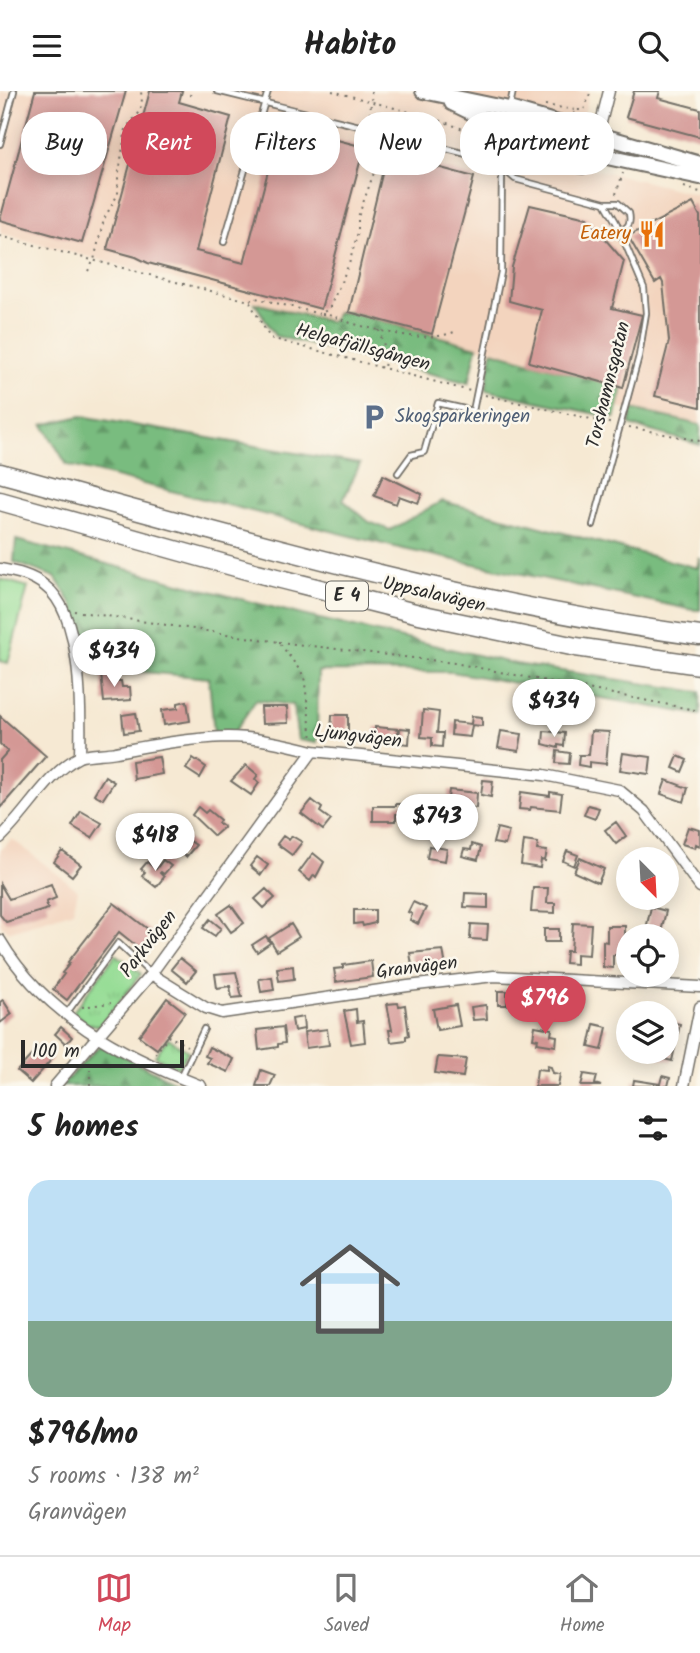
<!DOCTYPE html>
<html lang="en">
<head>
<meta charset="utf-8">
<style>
	:root { --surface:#fff; --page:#f2f2f2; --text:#222; --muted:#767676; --line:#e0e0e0; --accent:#d1495b }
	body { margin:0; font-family:Kalam,sans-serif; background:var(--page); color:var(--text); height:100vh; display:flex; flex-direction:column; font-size:26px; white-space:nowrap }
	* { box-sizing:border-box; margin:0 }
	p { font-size:23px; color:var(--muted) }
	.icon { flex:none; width:38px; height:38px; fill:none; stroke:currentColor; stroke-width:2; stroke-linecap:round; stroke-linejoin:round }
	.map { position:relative; height:995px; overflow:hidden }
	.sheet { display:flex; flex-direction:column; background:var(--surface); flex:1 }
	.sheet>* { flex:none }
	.guide { position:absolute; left:21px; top:21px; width:658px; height:63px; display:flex; gap:14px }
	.needle { width:46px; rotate:156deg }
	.fabs { position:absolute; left:616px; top:756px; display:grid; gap:14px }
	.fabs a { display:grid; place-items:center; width:63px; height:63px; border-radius:50%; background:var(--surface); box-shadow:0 4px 18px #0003; font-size:35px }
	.scale { position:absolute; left:21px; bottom:18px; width:163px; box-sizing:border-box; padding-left:7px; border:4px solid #2b2b2b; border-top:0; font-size:19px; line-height:24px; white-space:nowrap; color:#2b2b2b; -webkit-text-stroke:5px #fbf7ec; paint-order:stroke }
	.price { position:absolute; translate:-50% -60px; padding:0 16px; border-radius:24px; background:#fff; color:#222; font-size:23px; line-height:46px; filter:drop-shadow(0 2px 4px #0008) }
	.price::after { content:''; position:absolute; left:50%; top:42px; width:21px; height:16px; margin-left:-10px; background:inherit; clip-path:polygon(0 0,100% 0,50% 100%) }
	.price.current { background:var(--accent); color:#fff }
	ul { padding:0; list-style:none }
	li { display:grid; align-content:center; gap:14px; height:371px; padding:0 28px }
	li span { display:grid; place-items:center; height:217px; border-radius:21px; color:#555 }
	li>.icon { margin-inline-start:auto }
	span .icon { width:126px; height:126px; fill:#fffc; stroke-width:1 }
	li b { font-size:30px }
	h2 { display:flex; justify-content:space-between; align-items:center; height:84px; padding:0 28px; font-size:30px }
	.chip { padding:0 24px; border-radius:28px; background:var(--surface); box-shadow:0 4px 18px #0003; font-size:24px; line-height:63px }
	.chip.current { background:var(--accent); color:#fff }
	header { display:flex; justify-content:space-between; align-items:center; height:91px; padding:0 28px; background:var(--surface); font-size:32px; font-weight:800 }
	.menu { display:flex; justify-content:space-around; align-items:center; height:98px; border-top:2px solid var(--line); background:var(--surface); font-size:19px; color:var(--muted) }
	.menu a { display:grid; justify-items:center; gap:4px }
	.menu .current { color:var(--accent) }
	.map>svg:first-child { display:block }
	.built { fill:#f3d4be }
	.grass { fill:url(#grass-tufts); stroke:#618460; stroke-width:2 }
	.forest { fill:url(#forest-firs); stroke:#527455; stroke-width:2 }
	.park { fill:#97dd96; stroke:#618460; stroke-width:2 }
	.building { fill:#d49895 }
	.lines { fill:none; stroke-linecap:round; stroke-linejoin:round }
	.lane-casing { stroke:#726e66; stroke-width:8 }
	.street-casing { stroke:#726e66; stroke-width:13 }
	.secondary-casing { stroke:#726e66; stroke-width:18 }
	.highway-casing { stroke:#726e66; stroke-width:21 }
	.path { stroke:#726e66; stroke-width:2; stroke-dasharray:2 5; stroke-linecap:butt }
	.lane { stroke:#fff; stroke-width:4.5 }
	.street { stroke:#fff; stroke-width:10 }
	.secondary { stroke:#fff; stroke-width:14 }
	.highway { stroke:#fff; stroke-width:18 }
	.labels { text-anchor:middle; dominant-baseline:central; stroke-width:5; stroke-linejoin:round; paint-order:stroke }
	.shield { fill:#fbf7ec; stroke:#696865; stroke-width:2 }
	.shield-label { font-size:18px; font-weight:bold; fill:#2b2b2b }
	.food-label { font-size:19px; fill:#c56008; stroke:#fbf7ec; text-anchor:end }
	.street-label { font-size:19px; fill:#2b2b2b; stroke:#fbf7ec }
	.service-label { font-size:19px; fill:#4e5e75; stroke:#fbf7ec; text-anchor:start }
</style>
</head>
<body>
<header><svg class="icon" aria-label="menu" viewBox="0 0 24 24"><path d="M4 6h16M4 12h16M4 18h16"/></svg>Habito<svg class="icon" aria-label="search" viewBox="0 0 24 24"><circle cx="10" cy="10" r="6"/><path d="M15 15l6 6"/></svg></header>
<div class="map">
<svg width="700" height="995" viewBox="0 0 700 995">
	<defs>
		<pattern id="grass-tufts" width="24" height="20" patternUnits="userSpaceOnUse" patternTransform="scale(1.75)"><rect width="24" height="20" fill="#97dd96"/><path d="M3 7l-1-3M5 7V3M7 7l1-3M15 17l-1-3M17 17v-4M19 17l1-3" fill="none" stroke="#82be81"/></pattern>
		<pattern id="forest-firs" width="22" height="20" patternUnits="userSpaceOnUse" patternTransform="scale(1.75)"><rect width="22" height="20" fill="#79bc7f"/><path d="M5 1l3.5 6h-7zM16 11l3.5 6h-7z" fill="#639968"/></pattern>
	</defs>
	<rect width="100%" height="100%" fill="#fbf7ec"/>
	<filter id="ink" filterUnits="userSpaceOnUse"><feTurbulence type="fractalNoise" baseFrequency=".0143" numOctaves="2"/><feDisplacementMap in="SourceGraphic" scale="14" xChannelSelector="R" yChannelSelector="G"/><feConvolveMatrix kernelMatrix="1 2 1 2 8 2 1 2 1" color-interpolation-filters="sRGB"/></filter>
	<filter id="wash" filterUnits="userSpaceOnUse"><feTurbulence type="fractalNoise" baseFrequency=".00686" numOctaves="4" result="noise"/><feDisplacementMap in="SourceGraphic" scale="28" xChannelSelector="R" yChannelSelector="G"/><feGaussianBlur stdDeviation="1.57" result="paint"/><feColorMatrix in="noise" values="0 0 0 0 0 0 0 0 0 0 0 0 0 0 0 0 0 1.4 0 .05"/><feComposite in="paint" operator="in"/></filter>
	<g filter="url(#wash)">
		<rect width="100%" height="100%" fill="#f6e9d3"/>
		<!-- built -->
		<path class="built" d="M0 0H589L574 73 700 104V334L618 317 623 297 432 243 337 222 331 231 0 142Z
			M12 748 78 799 73 820 8 841 0 832V759Z"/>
		<!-- grass -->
		<path class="grass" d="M116 863 141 883 100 935 88 933 73 921Z
			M168 947 188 960 178 977 155 965Z"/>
		<!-- forest -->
		<path class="forest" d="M255 212 331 231 337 222 349 221 477 256 469 292 275 245Z
			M492 260 623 297 615 327 486 299Z
			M632 318 700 334V354L630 334Z
			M81 325 360 373 343 409 369 431 390 439 442 410 697 477 700 467V519H693L403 458 67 374 43 334Z
			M16 449 302 524 516 573 700 601V624L452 581 318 580 317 652 298 649 293 614 256 609 232 644 214 643 209 587 90 576 73 515 55 486 14 471Z
			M99 955 106 956 177 992 175 995H61Z"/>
		<!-- park -->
		<path class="park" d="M0 488 28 496 8 572 0 570Z"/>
		<g id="blocks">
			<!-- building -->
			<path class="building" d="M35 0H126L82 152 0 129Z
				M150 0H182L179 11 231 26 196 160 244 172 280 34 364 56 321 218 148 172 136 166 107 158Z
				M634 0H660L658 7 700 18V46L626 26Z
				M394 33 427 39 419 71 474 86 432 243 349 221Z
				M693 112 700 125V316L655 305 669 250 663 192 661 188 655 192 628 145Z
				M530 114 587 127 624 170 612 217 642 224 623 297 529 271 542 219 509 210 512 176Z
				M383 384 422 403 418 412 399 405 396 413 374 405Z
				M114 582V590H121L122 596H130L131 609 104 611 101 583Z
				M187 610 190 630 164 634 162 619 178 617V612Z
				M261 616H287L288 632 262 633Z
				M423 619 439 621 437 642H443L442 656 432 655V647L421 646Z
				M136 622 139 640 124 642 122 624Z
				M332 624H348V645H331Z
				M0 625 46 665 0 717V669L8 660 0 653Z
				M472 625 482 626V635L472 634 470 646 451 644 452 631 471 633Z
				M375 636 398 638 397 652H375Z
				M400 637 410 638 409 653 399 652Z
				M501 640 522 643 519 660 498 657Z
				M544 640 565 642 564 655 558 654V657L543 653Z
				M591 640 609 641 606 673 589 671V676L578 674 579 664H589Z
				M557 660 570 662 569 673 556 672Z
				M623 662 651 666 649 683 620 679Z
				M678 665 687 669 682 681 673 677Z
				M159 666 162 683 134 688 132 670Z
				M193 667 206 676 200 687 186 678Z
				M246 674 258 684 255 688 259 692 251 704 231 690Z
				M105 685 114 691 103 708 94 703Z
				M483 689 493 690 491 706 481 704Z
				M666 689 688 697 684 711 661 703Z
				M449 699 477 702 476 717 447 715Z
				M521 701 550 705V701L562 703 560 719 531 716 530 719 519 718Z
				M312 709 322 717 320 721 331 729 323 739 301 722Z
				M396 713H405V723H396V730H373V715H396Z
				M588 714 599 717 595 728 584 724Z
				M198 716 205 722 208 719 220 729 218 732 224 736 214 745 192 724Z
				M81 720 102 732 92 747 72 735Z
				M616 731 626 745 616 753 605 739Z
				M688 736 700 739V755L696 753 695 757 682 753Z
				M497 737 509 740 505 754 493 752Z
				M179 743 196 754 186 766 171 754Z
				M283 745 289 749 292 745 302 751 292 764 277 753Z
				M524 750 538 752 537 759 547 760 545 770 541 769 540 777 521 774Z
				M472 753 481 756 478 769 462 765 464 758 471 759Z
				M429 755 447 758 445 770 427 767Z
				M62 760 81 774 72 785 54 771Z
				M567 760 578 764 574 775 563 770Z
				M313 762 324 771 316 786 314 784 310 790 299 781Z
				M257 766 268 774 261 784 250 775Z
				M580 767 604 778 598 792 574 781Z
				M163 769 171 775 164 783 161 781 160 782 164 786 156 796 142 785 145 781 141 778 147 771 156 778Z
				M0 793 9 808 51 793 56 807 46 811 48 818 6 831 0 824Z
				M533 797H548L547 812H555V822L531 821Z
				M266 798 275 807 264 817 255 808Z
				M465 802 488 803V817L464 816Z
				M413 811 426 817 418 833 410 829 412 823 408 821Z
				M114 812 157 845 144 861 119 841 67 909 53 898 64 883 62 882 70 872 68 871Z
				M231 814 244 832 231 841 218 823Z
				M651 816 666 820 661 841 646 838Z
				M354 819H375V832L363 835 362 832 354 833Z
				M210 828 221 837 215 845 203 837Z
				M573 832 591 833 589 864 576 863V873L565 872 566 860H571Z
				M291 833 299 846 277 860 269 847Z
				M471 833 488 834 487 849 470 848Z
				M607 835H625V864H613V877L603 876V850L607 851Z
				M544 838H559V851H544Z
				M266 845 270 852 257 861 252 854Z
				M443 859 446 876 413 880 410 862Z
				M180 867 196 880 187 891 171 878Z
				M371 870 373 886 336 891 334 878 343 877V874Z
				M293 875 294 888 279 890 277 877Z
				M236 881 242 906 232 907 230 895 217 897 215 883Z
				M272 886 274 899 261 901 259 888Z
				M498 900H507V914H498Z
				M519 902 548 903 547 916H512L513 904 519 905Z
				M167 907 185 921 157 958 139 945Z
				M3 909 12 923 0 932V911Z
				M398 912 399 915 405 914 409 944 406 945V949L391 951 389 939H392L387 913Z
				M456 914 460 935 437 939 433 918Z
				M486 914 487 928 473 929 471 916Z
				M356 918 357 931 363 930 365 951 351 953 344 920Z
				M303 926 304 938 294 940 292 928Z
				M667 930 680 933 672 970 656 966 658 961H667Z
				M594 933 607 936 602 959 589 956Z
				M535 935 552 938 551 944 557 945 556 955 537 952 538 948 533 947Z
				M61 936 72 946 66 953 55 943Z
				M283 936 285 952 278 953V956L259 959 257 939Z
				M327 938 329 954 306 957 304 941Z
				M40 955 52 968 31 992 17 980Z
				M209 956 234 968 228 981 207 972 210 967 205 965Z
				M438 966 466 968 463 986 435 982Z
				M547 975 551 976 553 982 560 983 558 995H535L537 978 547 979Z
				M261 979 275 984 270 995H256Z
				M584 983 597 985 595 993 601 995H581Z
				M662 985 670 987 668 995H633L634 989 660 993Z"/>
		</g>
	</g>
	<g filter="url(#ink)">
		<use href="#blocks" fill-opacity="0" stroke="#726e66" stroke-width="2"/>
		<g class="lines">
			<defs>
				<path id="lane" d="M217 0 363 36 372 49H378L385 43 382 33C374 30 371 32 363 36
					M0 53 14 0
					M427 53 494 70 515 88 605 112 616 131 644 197 646 222 639 265 593 434
					M503 77 511 68 519 65 583 80 590 72 592 67
					M605 112H618L629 122C631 132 629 136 620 140
					M224 151 268 0
					M398 382 411 364 424 361 438 312 473 320 501 181 502 78 505 38 513 0
					M66 923 118 852 151 883
					M181 986 204 938"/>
				<path id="street" d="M593 63 609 0
					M0 478C16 481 32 484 45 495 83 523 81 621 80 665
					M0 747C25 724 49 681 79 666 86 663 107 663 116 661 153 654 190 647 228 646 256 646 286 653 313 660L544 684 619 699 644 720 700 796
					M0 849C44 924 121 964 201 995
					M151 883 206 917 222 922 408 895 494 885 700 896
					M55 995 151 883 313 660
					M684 995 700 916"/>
				<path id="secondary" d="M423 0 509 18 700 73
					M452 12 505 38 566 54 593 63 700 86"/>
				<path id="highway" d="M0 382C231 445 462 513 700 545
					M0 410 257 482 419 523 576 556 700 574"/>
			</defs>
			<!-- lane casing -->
			<use href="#lane" class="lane-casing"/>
			<!-- street casing -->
			<use href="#street" class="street-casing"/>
			<!-- secondary casing -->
			<use href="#secondary" class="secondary-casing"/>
			<!-- highway casing -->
			<use href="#highway" class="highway-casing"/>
			<!-- path -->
			<path class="path" d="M332 0 439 29 495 50
				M190 5 191 0
				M545 14 575 19
				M370 23 372 0
				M574 23 575 19H584L591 0
				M511 54 522 57
				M684 96 700 101
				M616 103 623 82
				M0 145 249 210 270 247 470 300
				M88 180 94 169 104 128 118 103V87L126 37 140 21 142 12 141 0
				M250 209 256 207 320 223 329 218 349 173 358 141V126L380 65 374 58
				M322 223C334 224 343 230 354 233 385 241 426 253 457 240
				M379 239 386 261 384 277
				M485 304 613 333
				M629 336 700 350
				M74 520 279 551 304 585 312 648
				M279 551 454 572 700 620
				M82 916 111 912
				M155 963 169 945 187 955
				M90 971V995"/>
			<!-- lane -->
			<use href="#lane" class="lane"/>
			<!-- street -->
			<use href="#street" class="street"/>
			<!-- secondary -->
			<use href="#secondary" class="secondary"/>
			<!-- highway -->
			<use href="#highway" class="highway"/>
		</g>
	</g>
	<!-- icons -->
	<defs>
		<symbol id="restaurant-bare" viewBox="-9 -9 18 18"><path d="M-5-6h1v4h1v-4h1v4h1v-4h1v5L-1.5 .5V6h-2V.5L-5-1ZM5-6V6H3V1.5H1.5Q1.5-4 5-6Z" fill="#e8710a" stroke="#fbf7ec" stroke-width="2.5" paint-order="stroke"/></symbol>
		<symbol id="parking-bare" viewBox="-9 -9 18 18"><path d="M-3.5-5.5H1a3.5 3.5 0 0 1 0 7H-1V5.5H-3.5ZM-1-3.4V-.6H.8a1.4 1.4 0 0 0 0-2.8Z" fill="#5c6f8a" stroke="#fbf7ec" stroke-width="2.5" paint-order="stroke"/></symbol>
	</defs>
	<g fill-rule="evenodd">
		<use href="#restaurant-bare" x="633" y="124" width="38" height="38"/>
		<use href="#parking-bare" x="355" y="307" width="38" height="38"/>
	</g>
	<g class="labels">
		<!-- shield labels -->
		<rect class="shield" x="326" y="490.5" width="42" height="29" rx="5"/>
		<g class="shield-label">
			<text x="347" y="505">E 4</text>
		</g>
		<!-- food labels -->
		<g class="food-label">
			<text x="631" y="143">Eatery</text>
		</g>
		<!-- street labels -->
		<g class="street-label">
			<text transform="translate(363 257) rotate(15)">Helgafjällsgången</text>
			<text transform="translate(609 294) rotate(-76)">Torshamnsgatan</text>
			<text transform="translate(434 504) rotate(13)">Uppsalavägen</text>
			<text transform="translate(358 646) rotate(7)">Ljungvägen</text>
			<text transform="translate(149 853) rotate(-52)">Parkvägen</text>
			<text transform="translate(417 877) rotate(-7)">Granvägen</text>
		</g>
		<!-- service labels -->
		<g class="service-label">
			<text x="395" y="326">Skogsparkeringen</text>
		</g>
	</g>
</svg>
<div class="fabs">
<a><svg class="needle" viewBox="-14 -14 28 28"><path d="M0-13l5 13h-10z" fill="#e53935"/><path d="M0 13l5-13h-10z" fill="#767676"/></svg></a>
<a><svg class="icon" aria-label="locate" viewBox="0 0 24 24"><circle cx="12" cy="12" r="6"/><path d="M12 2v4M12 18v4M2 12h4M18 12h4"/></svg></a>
<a><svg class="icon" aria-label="layers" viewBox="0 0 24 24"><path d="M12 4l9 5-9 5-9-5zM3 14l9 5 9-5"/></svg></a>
</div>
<div class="scale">100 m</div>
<b class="price" style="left:114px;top:598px">$434</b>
<b class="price" style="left:554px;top:648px">$434</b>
<b class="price" style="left:437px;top:763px">$743</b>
<b class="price" style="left:155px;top:782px">$418</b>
<b class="price current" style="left:545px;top:945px">$796</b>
<div class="guide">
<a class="chip">Buy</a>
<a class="chip current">Rent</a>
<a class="chip">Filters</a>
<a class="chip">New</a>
<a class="chip">Apartment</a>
</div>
</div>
<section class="sheet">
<h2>5 homes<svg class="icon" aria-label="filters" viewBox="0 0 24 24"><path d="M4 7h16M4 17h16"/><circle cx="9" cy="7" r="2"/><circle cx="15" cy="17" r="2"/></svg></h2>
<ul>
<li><span style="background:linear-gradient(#bfe0f5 65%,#7fa58c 0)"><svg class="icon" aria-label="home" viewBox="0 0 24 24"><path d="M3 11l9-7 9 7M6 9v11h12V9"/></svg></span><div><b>$796/mo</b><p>5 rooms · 138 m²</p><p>Granvägen</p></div></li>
</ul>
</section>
<nav class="menu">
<a class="current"><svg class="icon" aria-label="map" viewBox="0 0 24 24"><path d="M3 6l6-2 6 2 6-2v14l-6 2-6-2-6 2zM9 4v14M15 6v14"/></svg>Map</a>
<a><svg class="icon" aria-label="saved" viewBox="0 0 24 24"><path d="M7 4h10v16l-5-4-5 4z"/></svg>Saved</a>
<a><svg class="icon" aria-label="home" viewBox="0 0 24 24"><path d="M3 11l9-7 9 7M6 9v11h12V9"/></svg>Home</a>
</nav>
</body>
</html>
